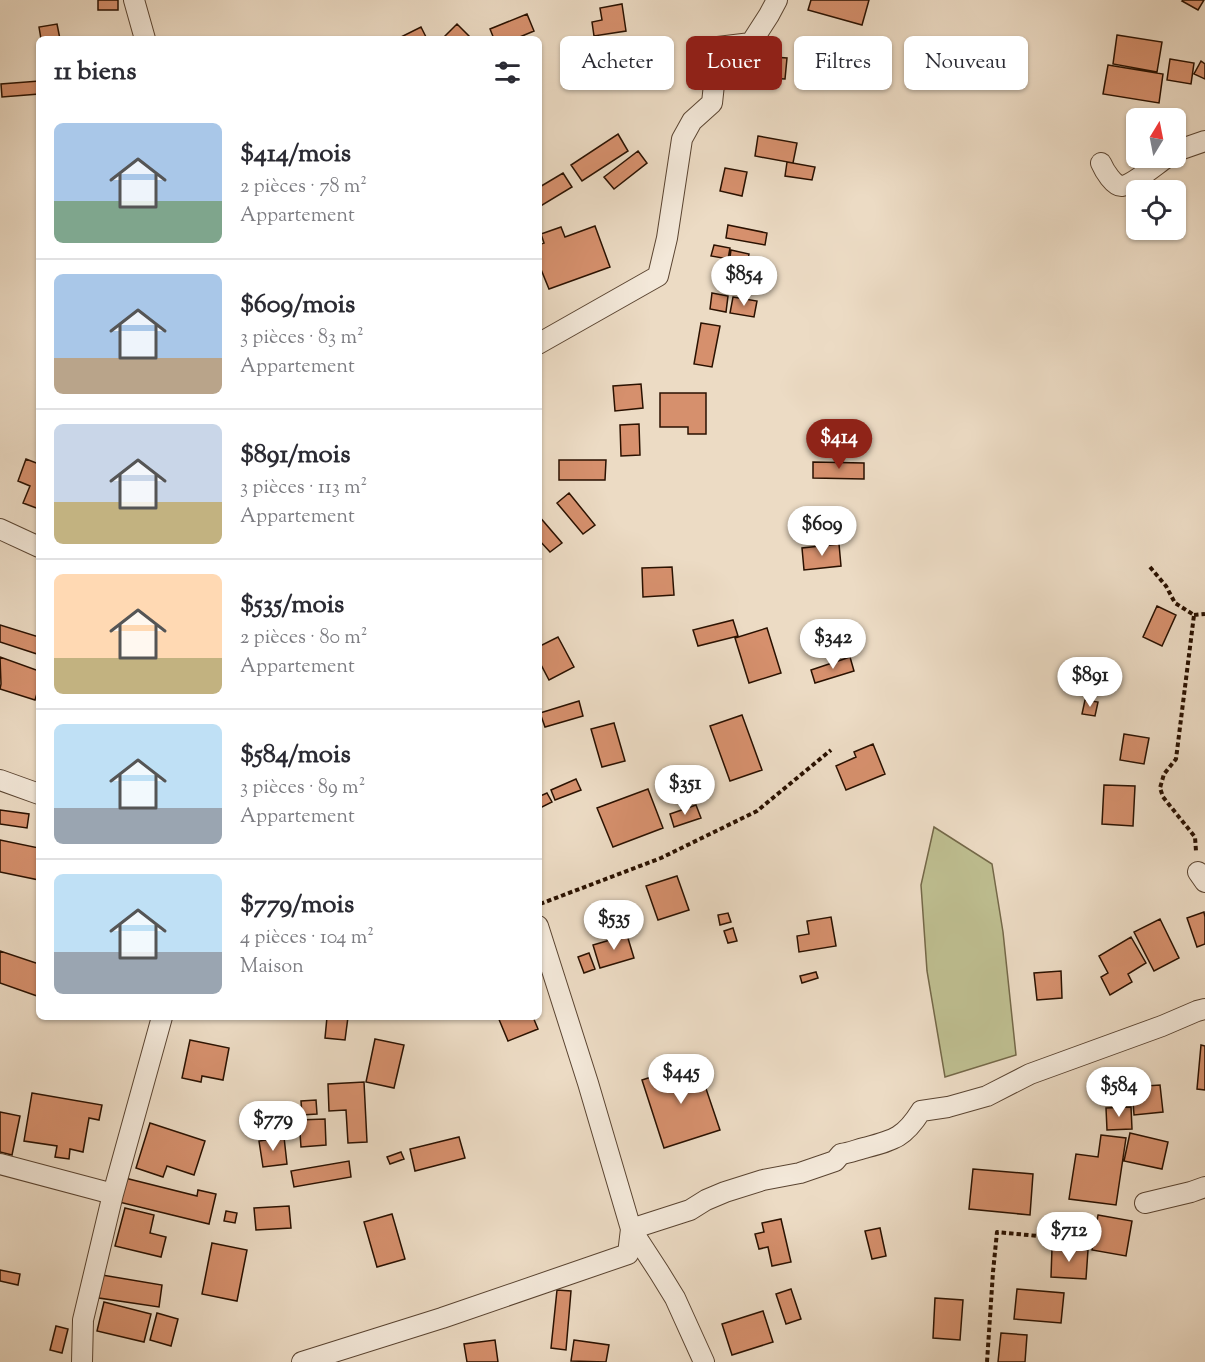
<!DOCTYPE html>
<html lang="fr">
<head>
<meta charset="utf-8">
<style>
	:root { --surface:#fff; --page:#f2f2f3; --text:#2b2b33; --muted:#7c7c81; --line:#e1e1e2; --accent:#8f2418 }
	body { margin:0; font-family:"Sorts Mill Goudy",serif; background:var(--page); color:var(--text); height:100vh; display:flex; flex-direction:column; font-size:22px; white-space:nowrap }
	* { box-sizing:border-box; margin:0 }
	p { font-size:20px; color:var(--muted) }
	.icon { flex:none; width:33px; height:33px; fill:none; stroke:currentColor; stroke-width:2; stroke-linecap:round; stroke-linejoin:round }
	.map { position:relative; flex:1; overflow:hidden }
	.drawer { position:absolute; left:36px; top:36px; width:506px; height:984px; display:flex; flex-direction:column; background:var(--surface); border-radius:9px; box-shadow:0 2px 4px #0004 }
	.drawer>* { flex:none }
	.hud { position:absolute; left:560px; top:36px; width:555px; height:54px; display:flex; gap:12px }
	.needle { width:39px; rotate:10deg }
	.buttons { position:absolute; left:1126px; top:108px; display:grid; gap:12px }
	.buttons a { display:grid; place-items:center; width:60px; height:60px; border-radius:9px; background:var(--surface); box-shadow:0 2px 4px #0004; font-size:30px }
	.price { position:absolute; translate:-50% -51px; padding:0 14px; border-radius:21px; background:#fff; color:#222; font-size:20px; line-height:39px; filter:drop-shadow(0 2px 3px #0008) }
	.price::after { content:''; position:absolute; left:50%; top:36px; width:18px; height:14px; margin-left:-9px; background:inherit; clip-path:polygon(0 0,100% 0,50% 100%) }
	.price.active { background:var(--accent); color:#fff }
	ul { padding:0; list-style:none }
	li { display:flex; align-items:center; gap:18px; height:150px; padding:0 18px }
	li+li { border-top:2px solid var(--line) }
	li span { display:grid; place-items:center; flex:none; width:168px; height:120px; border-radius:9px; color:#555 }
	li>.icon { margin-inline-start:auto }
	span .icon { width:72px; height:72px; fill:#fffc; stroke-width:1 }
	li b { font-size:26px }
	h2 { display:flex; justify-content:space-between; align-items:center; height:72px; padding:0 18px; font-size:26px }
	.chip { padding:0 21px; border-radius:9px; background:var(--surface); box-shadow:0 2px 4px #0004; font-size:21px; line-height:54px }
	.chip.active { background:var(--accent); color:#fff }
	.map>svg:first-child { display:block }
	.green { fill:#bebe90; stroke:#746848; stroke-width:1.5 }
	.building { fill:#d6906d; stroke:#2a1100; stroke-width:1.5 }
	.lines { fill:none; stroke-linecap:round; stroke-linejoin:round }
	.street-casing { stroke:#5a4431; stroke-width:22 }
	.path { stroke:#2a1100; stroke-width:4; stroke-dasharray:4.5 3; stroke-linecap:butt }
	.street { stroke:#f3e8d9; stroke-width:20 }
</style>
</head>
<body>
<div class="map">
<svg width="1205" height="1362" viewBox="0 0 1205 1362">
	<rect width="100%" height="100%" fill="#ecdbc4"/>
	<filter id="stains"><feTurbulence type="fractalNoise" baseFrequency=".00333" numOctaves="4"/><feColorMatrix values="0 0 0 0 .2 0 0 0 0 .09 0 0 0 0 .02 0 0 0 .5 -.17"/></filter>
	<radialGradient id="worn" r=".72"><stop offset=".6" stop-color="#630" stop-opacity="0"/><stop offset="1" stop-color="#630" stop-opacity=".3"/></radialGradient>
	<!-- green -->
	<path class="green" d="M934 827 992 864 1003 932 1016 1055 945 1077 927 971 921 885Z"/>
	<!-- building -->
	<path class="building" d="M98 0H118V10H98Z
		M811 0H869L862 25 808 10Z
		M1183 0H1204L1198 10 1182 1Z
		M622 4 626 31 594 36 592 22 602 20 600 8Z
		M527 14 534 31 515 39H494L490 29Z
		M57 24 60 39H41L39 27Z
		M457 24 471 38 470 39H442Z
		M421 27 427 39H397Z
		M1117 35 1162 42 1157 72 1113 64Z
		M745 55 787 58 785 79 764 78 763 86 743 85Z
		M1170 59 1194 63 1191 84 1167 80Z
		M1201 61 1205 64V79L1194 74Z
		M1108 65 1163 74 1159 103 1103 94Z
		M39 81V94L2 97 1 84Z
		M618 134 628 151 582 181 571 165Z
		M758 136 797 143 793 163 755 156Z
		M638 151 647 163 614 189 604 177Z
		M787 162 815 167 812 180 785 176Z
		M725 168 747 172 742 196 720 191Z
		M563 173 572 187 539 207 538 188Z
		M728 225 767 233 765 245 726 238Z
		M595 226 610 267 549 289 538 262V245L544 243 541 234 561 227 565 237Z
		M714 245 730 248 728 259 711 256Z
		M731 250 749 254 745 274 728 271Z
		M712 293 728 296 726 312 710 309Z
		M733 297 757 301 754 317 730 313Z
		M701 323 720 326 712 367 694 364Z
		M641 384 643 408 615 411 613 386Z
		M660 393H706V434H688V427H660Z
		M639 424 640 455 621 456 620 425Z
		M26 459 39 464V509L23 503 30 486 18 481Z
		M559 460H606L605 480H559Z
		M813 462 864 463V479L813 478Z
		M569 493 595 525 583 534 557 503Z
		M538 515 562 543 550 552 538 539Z
		M839 544 841 566 804 570 802 548Z
		M672 567 674 595 643 597 642 568Z
		M1157 606 1176 615 1162 646 1143 637Z
		M733 620 738 636 698 646 693 630Z
		M0 625 39 637V648L37 654 0 642Z
		M767 628 781 673 749 683 735 638Z
		M558 637 574 667 549 680 538 659V647Z
		M0 657 39 671V687L35 700 0 689 1 684Z
		M850 657 854 671 815 683 811 670Z
		M1085 700 1098 702 1095 716 1082 714Z
		M579 701 583 716 545 727 540 713Z
		M742 715 762 770 730 781 710 726Z
		M614 723 625 761 602 767 591 729Z
		M1124 734 1149 738 1144 764 1120 760Z
		M873 744 885 774 846 790 836 766 856 757 854 752Z
		M576 779 581 790 555 800 551 790Z
		M1104 785 1135 786 1133 826 1102 824Z
		M648 789 663 828 613 847 597 808Z
		M547 793 552 802 538 809V797Z
		M696 805 701 818 674 827 670 814Z
		M0 810 29 814 27 828 0 824Z
		M0 840 39 848V880L0 872Z
		M677 876 689 910 658 920 646 886Z
		M1204 912 1205 917V944L1197 947 1187 918Z
		M728 913 731 922 720 925 718 915Z
		M831 917 836 946 799 952 797 936 809 934 807 921Z
		M1160 919 1179 958 1154 971 1134 932Z
		M733 928 737 941 728 943 724 931Z
		M627 935 634 958 600 968 593 945Z
		M1131 937 1146 963 1128 974 1132 982 1110 995 1101 977 1108 973 1099 956Z
		M0 951 39 964V990L37 996 0 983Z
		M589 953 595 969 584 973 578 957Z
		M1061 971 1062 998 1037 1000 1034 973Z
		M816 972 818 978 802 983 800 976Z
		M327 1017H348L345 1040 325 1038Z
		M498 1017H533L538 1029 508 1041Z
		M375 1039 404 1045 394 1088 366 1082Z
		M190 1040 229 1048 223 1080 202 1076 201 1082 182 1078Z
		M1201 1045 1205 1046V1090L1197 1089Z
		M697 1062 720 1130 664 1148 642 1080Z
		M364 1082 367 1142 348 1143 346 1110 329 1111 328 1084Z
		M1160 1085 1163 1112 1134 1115 1132 1087Z
		M32 1093 102 1105 99 1120 89 1118 83 1152 70 1149 69 1159 55 1157 57 1146 24 1141Z
		M316 1100 317 1114 302 1115 301 1101Z
		M1131 1107 1132 1129 1107 1130 1106 1108Z
		M0 1112 20 1116 12 1155 0 1152Z
		M325 1119 326 1145 301 1147 299 1120Z
		M150 1123 205 1141 194 1175 167 1166 163 1177 136 1168Z
		M1130 1133 1168 1142 1162 1169 1124 1161Z
		M1101 1135 1126 1138 1116 1205 1069 1199 1076 1154 1098 1157Z
		M284 1137 287 1164 263 1167 259 1141Z
		M459 1137 465 1158 415 1171 410 1149Z
		M401 1152 404 1159 390 1164 387 1157Z
		M349 1161 351 1177 294 1187 291 1171Z
		M973 1169 1033 1174 1030 1215 969 1209Z
		M125 1178 197 1196 198 1190 216 1194 209 1224 119 1202Z
		M289 1206 291 1228 256 1230 254 1208Z
		M125 1208 154 1215 150 1233 166 1237 161 1257 115 1246Z
		M226 1211 237 1213 235 1223 224 1221Z
		M392 1214 405 1259 377 1267 364 1222Z
		M1098 1215 1132 1221 1126 1256 1092 1250Z
		M781 1219 791 1262 772 1266 768 1247 759 1249 755 1234 764 1232 762 1223Z
		M880 1228 886 1256 872 1259 865 1231Z
		M212 1243 247 1250 237 1301 202 1294Z
		M1052 1248 1088 1250 1086 1279 1051 1277Z
		M0 1270 20 1274 18 1285 0 1281Z
		M102 1275 162 1285 159 1307 99 1298Z
		M791 1289 801 1319 786 1324 776 1294Z
		M1017 1289 1064 1293 1061 1323 1014 1319Z
		M557 1290 571 1291 566 1350 551 1348Z
		M935 1298 963 1300 960 1340 933 1338Z
		M104 1302 151 1314 144 1342 97 1331Z
		M763 1311 773 1342 732 1355 722 1324Z
		M157 1313 178 1319 171 1346 150 1340Z
		M56 1326 68 1329 62 1353 50 1350Z
		M1001 1333 1027 1335 1025 1362H998Z
		M495 1340 498 1362H467L464 1344Z
		M574 1340 609 1345 606 1362 571 1361Z"/>
	<g class="lines">
		<defs>
			<path id="street" d="M134 0 145 39
				M1176 151 1205 141
				M1101 163C1104 170 1114 187 1122 186 1132 185 1157 164 1166 158
				M538 344 658 276 667 238 682 139 692 121 712 103 718 47 751 43 769 15 777 0
				M0 529 39 547
				M0 780 39 794
				M1198 872 1205 882
				M538 926 588 1083 631 1229 659 1272 675 1298 704 1362
				M0 1164 113 1194
				M1145 1203 1191 1192 1205 1187
				M631 1229 690 1210 706 1200 725 1192 763 1180 800 1173 835 1161 841 1154C849 1153 856 1150 864 1148 894 1140 904 1138 921 1111L948 1107 987 1096 1030 1074 1162 1026 1197 1011 1205 1009
				M82 1362 83 1320 113 1194 162 1017
				M302 1362 442 1318 628 1254 631 1229"/>
		</defs>
		<!-- street casing -->
		<use href="#street" class="street-casing"/>
		<!-- path -->
		<path class="path" d="M1150 567 1166 586 1175 603 1194 615 1176 759 1164 774 1160 788 1163 797 1195 837 1196 851
			M1194 615 1205 614
			M540 904 661 858 757 811 831 750
			M987 1362 993 1272 997 1232 1048 1237"/>
		<!-- street -->
		<use href="#street" class="street"/>
	</g>
	<rect width="100%" height="100%" filter="url(#stains)"/>
	<rect width="100%" height="100%" fill="url(#worn)"/>
</svg>
<div class="buttons">
<a><svg class="needle" viewBox="-14 -14 28 28"><path d="M0-13l5 13h-10z" fill="#e53935"/><path d="M0 13l5-13h-10z" fill="#7c7c81"/></svg></a>
<a><svg class="icon" aria-label="locate" viewBox="0 0 24 24"><circle cx="12" cy="12" r="6"/><path d="M12 2v4M12 18v4M2 12h4M18 12h4"/></svg></a>
</div>
<b class="price" style="left:744px;top:307px">$854</b>
<b class="price active" style="left:839px;top:470px">$414</b>
<b class="price" style="left:822px;top:557px">$609</b>
<b class="price" style="left:833px;top:670px">$342</b>
<b class="price" style="left:1090px;top:708px">$891</b>
<b class="price" style="left:685px;top:816px">$351</b>
<b class="price" style="left:614px;top:951px">$535</b>
<b class="price" style="left:681px;top:1105px">$445</b>
<b class="price" style="left:1119px;top:1118px">$584</b>
<b class="price" style="left:273px;top:1152px">$779</b>
<b class="price" style="left:1069px;top:1263px">$712</b>
<div class="hud">
<a class="chip">Acheter</a>
<a class="chip active">Louer</a>
<a class="chip">Filtres</a>
<a class="chip">Nouveau</a>
</div>
<section class="drawer">
<h2>11 biens<svg class="icon" aria-label="filters" viewBox="0 0 24 24"><path d="M4 7h16M4 17h16"/><circle cx="9" cy="7" r="2"/><circle cx="15" cy="17" r="2"/></svg></h2>
<ul>
<li><span style="background:linear-gradient(#a9c7e8 65%,#7fa58c 0)"><svg class="icon" aria-label="home" viewBox="0 0 24 24"><path d="M3 11l9-7 9 7M6 9v11h12V9"/></svg></span><div><b>$414/mois</b><p>2 pièces · 78 m²</p><p>Appartement</p></div></li>
<li><span style="background:linear-gradient(#a9c7e8 70%,#b9a48a 0)"><svg class="icon" aria-label="home" viewBox="0 0 24 24"><path d="M3 11l9-7 9 7M6 9v11h12V9"/></svg></span><div><b>$609/mois</b><p>3 pièces · 83 m²</p><p>Appartement</p></div></li>
<li><span style="background:linear-gradient(#c9d6e8 65%,#c2b280 0)"><svg class="icon" aria-label="home" viewBox="0 0 24 24"><path d="M3 11l9-7 9 7M6 9v11h12V9"/></svg></span><div><b>$891/mois</b><p>3 pièces · 113 m²</p><p>Appartement</p></div></li>
<li><span style="background:linear-gradient(#ffd9b3 70%,#c2b280 0)"><svg class="icon" aria-label="home" viewBox="0 0 24 24"><path d="M3 11l9-7 9 7M6 9v11h12V9"/></svg></span><div><b>$535/mois</b><p>2 pièces · 80 m²</p><p>Appartement</p></div></li>
<li><span style="background:linear-gradient(#bfe0f5 70%,#9aa5b1 0)"><svg class="icon" aria-label="home" viewBox="0 0 24 24"><path d="M3 11l9-7 9 7M6 9v11h12V9"/></svg></span><div><b>$584/mois</b><p>3 pièces · 89 m²</p><p>Appartement</p></div></li>
<li><span style="background:linear-gradient(#bfe0f5 65%,#9aa5b1 0)"><svg class="icon" aria-label="home" viewBox="0 0 24 24"><path d="M3 11l9-7 9 7M6 9v11h12V9"/></svg></span><div><b>$779/mois</b><p>4 pièces · 104 m²</p><p>Maison</p></div></li>
</ul>
</section>
</div>
</body>
</html>
